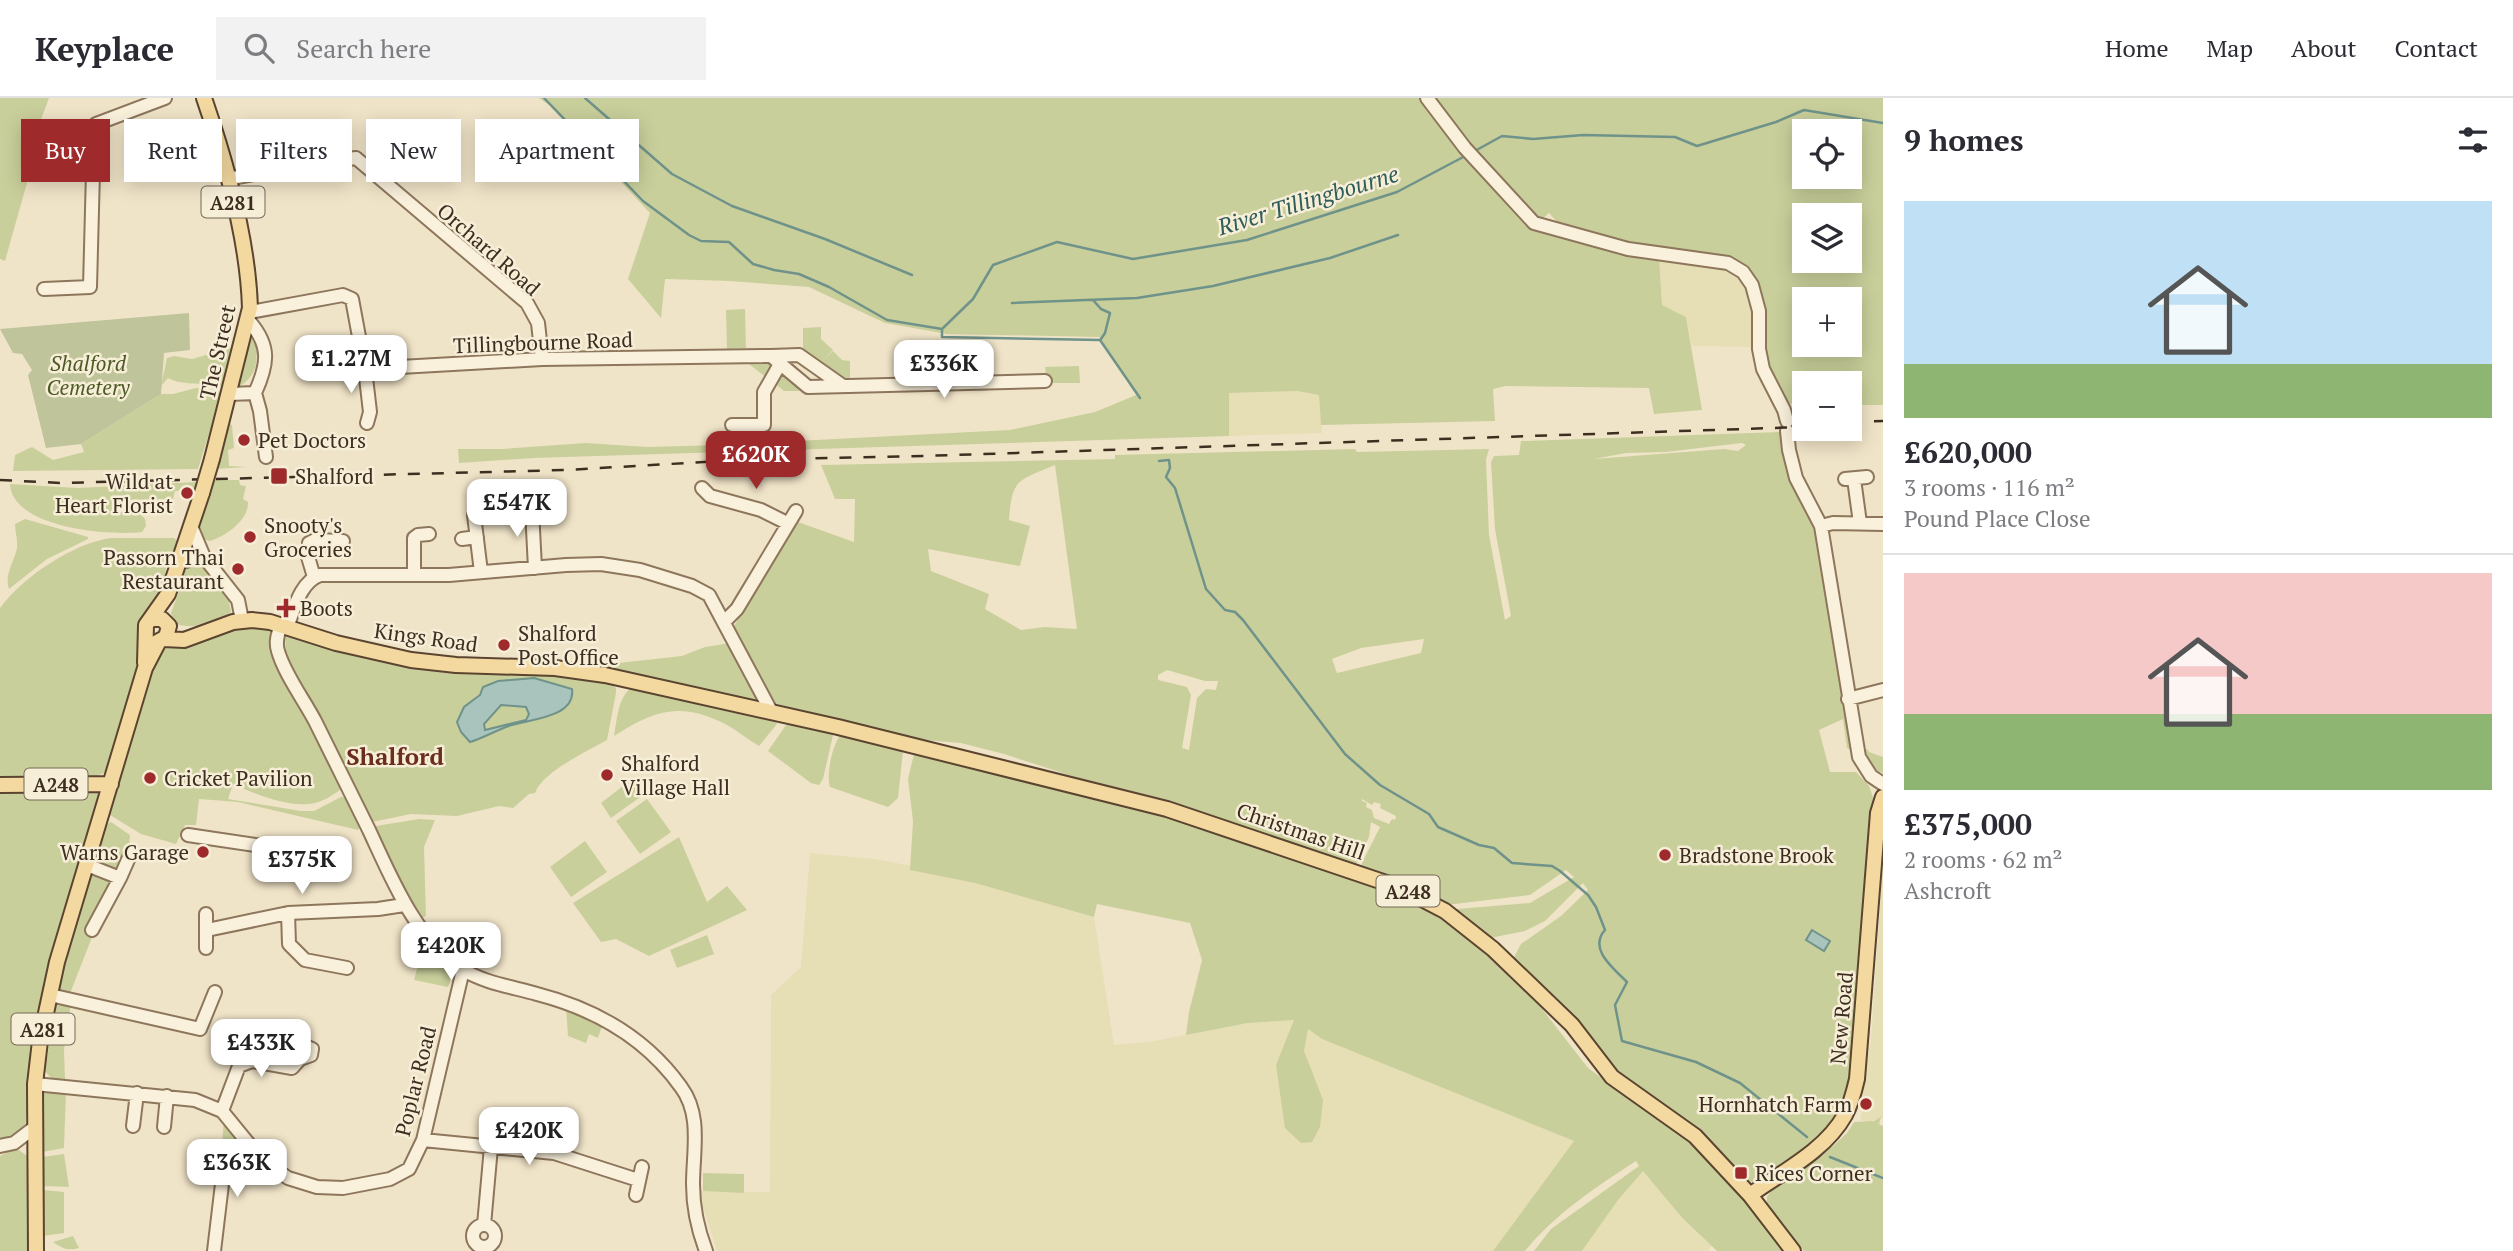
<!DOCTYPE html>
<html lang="en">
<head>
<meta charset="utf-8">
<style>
	:root { --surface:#fff; --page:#f2f2f3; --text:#2b2b33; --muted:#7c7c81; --line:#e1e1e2; --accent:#9e2a2b }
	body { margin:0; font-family:"PT Serif",serif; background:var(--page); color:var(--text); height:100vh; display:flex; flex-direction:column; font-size:26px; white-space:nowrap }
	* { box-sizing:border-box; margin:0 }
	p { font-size:23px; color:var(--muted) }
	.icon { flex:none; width:38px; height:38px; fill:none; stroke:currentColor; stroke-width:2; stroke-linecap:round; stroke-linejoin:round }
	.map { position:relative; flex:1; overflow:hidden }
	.details { display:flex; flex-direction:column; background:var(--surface); width:630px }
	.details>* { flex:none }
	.hud { position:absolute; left:21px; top:21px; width:665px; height:63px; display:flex; gap:14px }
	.controls { position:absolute; left:1792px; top:21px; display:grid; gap:14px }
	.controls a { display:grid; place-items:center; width:70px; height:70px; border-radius:0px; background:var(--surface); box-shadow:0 4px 18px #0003; font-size:35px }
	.price { position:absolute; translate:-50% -60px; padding:0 16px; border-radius:14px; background:#fff; color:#222; font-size:23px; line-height:46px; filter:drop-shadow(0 2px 4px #0008) }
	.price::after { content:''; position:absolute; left:50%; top:42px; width:21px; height:16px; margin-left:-10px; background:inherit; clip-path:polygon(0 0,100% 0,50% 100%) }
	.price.current { background:var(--accent); color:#fff }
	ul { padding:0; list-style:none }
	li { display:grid; align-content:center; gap:14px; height:371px; padding:0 21px }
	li+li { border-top:2px solid var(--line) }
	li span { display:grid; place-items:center; height:217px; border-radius:0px; color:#555 }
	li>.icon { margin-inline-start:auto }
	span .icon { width:126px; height:126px; fill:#fffc; stroke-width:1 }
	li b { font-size:30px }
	h2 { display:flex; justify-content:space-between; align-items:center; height:84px; padding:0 21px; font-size:30px }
	.tag { padding:0 24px; border-radius:0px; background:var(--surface); box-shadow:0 4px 18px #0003; font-size:24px; line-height:63px }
	.tag.current { background:var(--accent); color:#fff }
	header { display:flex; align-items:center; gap:42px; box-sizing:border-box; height:98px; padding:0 35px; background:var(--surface); border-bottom:2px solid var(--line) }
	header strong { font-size:33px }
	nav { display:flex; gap:38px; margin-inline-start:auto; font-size:24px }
	.search { width:490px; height:63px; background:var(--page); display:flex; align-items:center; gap:18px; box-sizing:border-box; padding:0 24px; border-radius:0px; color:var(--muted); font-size:26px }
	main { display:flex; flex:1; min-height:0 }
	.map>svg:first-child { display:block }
	.farmland { fill:#e6deb5 }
	.green { fill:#c9cf9b; fill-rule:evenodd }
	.cemetery { fill:#bfc49a }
	.water { fill:#a9c4bc; stroke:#6f938a; stroke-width:2; fill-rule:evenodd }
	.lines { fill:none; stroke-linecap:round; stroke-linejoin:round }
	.stream { stroke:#6f938a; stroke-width:2.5 }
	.minor-casing { stroke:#8d765c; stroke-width:16 }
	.major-casing { stroke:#5b4430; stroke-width:18 }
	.minor { stroke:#faf1dc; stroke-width:12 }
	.major { stroke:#f3d9a0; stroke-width:14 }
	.rail { stroke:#3d2e20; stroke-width:2.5; stroke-dasharray:12 12; stroke-linecap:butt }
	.major-bridge-casing { stroke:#5b4430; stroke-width:18; stroke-linecap:butt }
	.major-bridge { stroke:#f3d9a0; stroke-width:14 }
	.poi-dot { fill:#9e2a2b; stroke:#f7eed8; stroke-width:2.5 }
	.labels { text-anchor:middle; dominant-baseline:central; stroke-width:5; stroke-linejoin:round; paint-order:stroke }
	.shield { fill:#f7eed8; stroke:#756857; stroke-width:2 }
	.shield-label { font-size:19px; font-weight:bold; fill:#3d2e20 }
	.street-label { font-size:21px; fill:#3d2e20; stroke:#f7eed8 }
	.park-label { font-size:21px; font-style:italic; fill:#4d5a26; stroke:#f7eed8 }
	.poi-label { font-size:21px; fill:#3d2e20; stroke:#f7eed8; text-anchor:start }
	.water-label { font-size:23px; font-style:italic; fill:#2f5d5a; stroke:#f7eed8 }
	.quarter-label { font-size:24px; font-weight:bold; fill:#6b2e1e; stroke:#f7eed8 }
</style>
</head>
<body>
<header>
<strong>Keyplace</strong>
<div class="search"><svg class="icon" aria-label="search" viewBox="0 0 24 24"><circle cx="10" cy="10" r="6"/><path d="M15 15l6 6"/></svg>Search here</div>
<nav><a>Home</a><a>Map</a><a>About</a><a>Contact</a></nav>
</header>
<main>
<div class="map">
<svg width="1883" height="1153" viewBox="0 0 1883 1153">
	<rect width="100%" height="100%" fill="#f0e4c8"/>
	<!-- farmland -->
	<path class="farmland" d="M1659 160 1734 172 1742 179 1749 199 1754 228 1753 249 1692 248 1686 219 1662 207Z
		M1297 293 1319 297 1322 335 1229 338 1228 295Z
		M810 755 875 761 911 768V772L975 785 1094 819 1114 947 1149 944 1248 925 1294 922 1322 941 1574 1043 1493 1153H717L698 1093 770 1094 771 897 801 869Z
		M1883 765V1020L1867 1024 1861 1022 1863 986 1871 942Z
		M1643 1072 1682 1121 1711 1148 1708 1153H1582L1618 1102Z"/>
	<!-- green -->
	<path class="green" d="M0 0H49L40 24 34 60 5 163 0 161Z
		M539 0H1883V307H1850V285H1804V308L1787 305 1770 269 1764 241 1765 215 1751 172 1746 169 1619 143 1577 132 1558 125 1549 115 1540 123 1528 125 1602 151 1659 160 1662 207 1686 219 1702 312 1654 316 1649 290 1506 288 1493 291 1495 323 1321 327 1319 297 1297 293 1229 295V338L534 360 459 365 458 351H502L586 345 647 349 721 347 1010 332 1095 314 1136 297 1099 239 947 236 885 225 809 189 730 183 665 181 661 220 628 181 650 115 549 7ZM1804 33H1850V79H1804ZM1804 117H1850V163H1804ZM1804 201H1850V247H1804Z
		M745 211 746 250 727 251 726 212Z
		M821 229V241L833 252 822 263 833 253 842 262 850 263V281H843L803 251V230Z
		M254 233C258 257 261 277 237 290Z
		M231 250 232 258 223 289C205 283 185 289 168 280L161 288 167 260 174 258 192 261Z
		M765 262 772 265 774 273 768 281 745 263Z
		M1079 268 1080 285H1047L1045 269Z
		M780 275H785L801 288 799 293H784L773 284Z
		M196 290 222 294 198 371 13 373 15 357 32 349 53 362 84 354 81 346 161 296H173Z
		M234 301 236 302 230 326 232 327 234 350 228 352 229 368 248 369 214 371Z
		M1783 334C1788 372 1797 401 1816 434L1853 653 1847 650 1843 621 1819 632 1830 674H1856L1869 688 1875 705 1851 988 1838 1017 1823 1037 1762 1082 1751 1084 1743 1079 1724 1056 1685 1022 1634 988 1603 961 1573 919 1514 859 1521 846 1561 818 1588 792 1583 785 1545 823 1525 833 1490 840 1457 813V811L1530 805 1574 779 1566 772 1530 797 1446 807 1360 769 1380 729 1371 724 1369 739 1356 767 1167 702 1075 679 1004 656 961 645 924 642 776 606 734 528 765 479 788 437 798 424 854 444 855 401H835L821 367 1115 361V357L1355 351 1357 354 1489 351 1486 362 1489 437 1505 522 1511 518 1495 431 1491 364 1494 358 1519 357 1521 343ZM1742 345 1746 347 1738 353 1724 351 1594 361 1626 355 1666 354ZM1055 367 1077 531 1045 529 1021 532 985 511 989 496 931 473 928 451 1020 468 1030 428 1009 422C1012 380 1018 383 1055 367ZM1424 541 1421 555 1337 575 1332 561 1361 550ZM1167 572 1205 583H1218L1216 592 1206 591 1197 600 1189 652 1182 650 1191 597 1187 589 1158 582V577ZM1362 701 1372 707 1374 704 1381 706 1380 710 1396 718 1395 722 1392 721 1389 726 1374 720 1372 712 1366 709 1367 705 1362 703Z
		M213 382H239L240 387 246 388 243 401 248 404C249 422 226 438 210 443L203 441C192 422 208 401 213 382Z
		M198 384 194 392 175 393 173 401 114 402 113 414H139L145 421 146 428 142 434C109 438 12 430 10 386L77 390Z
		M25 421 88 439V441L47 461 9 491C4 477 14 464 17 450 18 442 15 434 15 426Z
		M110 440H174L178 443 173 457 167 463 163 493 143 516 139 525 138 533 141 554 137 581 109 668 104 675 96 678 0 681V510C23 479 72 446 110 440Z
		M198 464 228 499 231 514C215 525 193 533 174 525L171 515 180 490 183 468Z
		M258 527 270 531 274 536 341 688 340 692C333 697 324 703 315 705 292 711 254 696 233 686L228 701 301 713H314L341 699H346L360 728 358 732 238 704 199 701 196 727H185L176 746 141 736 110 717 157 560 168 548H178L227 532Z
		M289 535C343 550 400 573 456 575 491 577 590 568 616 590V595L607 642C588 653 542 674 535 695L529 696 513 710 499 708 457 718 411 716 372 724 286 557 285 537Z
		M730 545 760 604 600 567 682 558 705 549Z
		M633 589 774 621 777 626 759 648C748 642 738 633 727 627 680 603 655 612 614 638 617 622 618 597 633 589Z
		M791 625 830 633 833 637 823 681 819 687 811 685 768 653 786 627Z
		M841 636 903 653 898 700 888 709 830 689C826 677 832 647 841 636Z
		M1867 651 1869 654 1883 659V675L1873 671 1863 653Z
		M914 656 1146 711 1189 724 1403 799 1444 823 1490 858 1539 907 1588 970 1658 1021 1683 1036 1717 1068 1787 1153H1717L1683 1121 1643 1073 1618 1102 1582 1153H1534L1551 1131 1639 1068 1636 1063C1595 1090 1556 1115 1525 1153H1493L1574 1043 1322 941 1308 931 1304 953 1323 1002 1320 1029 1312 1044 1301 1045 1285 1030 1276 967 1294 922 1248 925 1186 937 1189 914 1202 862 1190 825 1097 806 1094 819 975 785 910 772 913 723 908 681Z
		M632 681 643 697 611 720 601 705Z
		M0 690 96 692 100 698 33 957 25 1031 18 1038 0 1044Z
		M647 701 671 734 640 756 616 723Z
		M419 721 435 722 424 749 426 818 420 821 402 791 370 729Z
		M111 724 130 737 129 748 131 750 118 772H111L96 767 95 763 107 726Z
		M679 739 707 804 727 788 747 812 649 858 616 841 601 844 573 805Z
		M585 743 607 774 571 799 550 769Z
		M91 775 114 783 69 898 58 896 59 882Z
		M707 837 714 856 677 870 670 852Z
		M432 849C443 860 456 873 448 889L414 882 417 871 424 865V857Z
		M56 904 71 905 64 952 65 982 52 981 45 973Z
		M566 908 603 925 598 940 589 936 586 945 568 938Z
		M43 992 66 993 64 1050 42 1054Z
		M1881 1019 1879 1026 1883 1028V1153H1804L1767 1107V1099L1772 1092 1833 1048 1847 1035 1854 1024 1874 1023Z
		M224 1021 236 1038 234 1046 221 1059Z
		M16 1050 30 1060 31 1153H0V1058Z
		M64 1056 69 1089 42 1088V1059Z
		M703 1075 744 1076V1095L703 1093Z
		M43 1092 64 1094V1135L43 1138Z
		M73 1138 79 1150C68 1153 63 1151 53 1144Z"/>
	<!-- cemetery -->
	<path class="cemetery" d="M189 215 190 252 164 255 161 296 81 346 46 350 28 277 32 272 22 256 13 255 0 231Z"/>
	<!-- water -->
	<path class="water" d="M534 580 572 591C576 621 526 621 506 629 493 634 483 640 470 644L461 634 457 624 464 609 480 597 483 589 498 583ZM501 607 526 609 529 616 526 622 485 632 484 626Z
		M1812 832 1830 843 1824 853 1806 842Z"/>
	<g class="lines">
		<!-- stream -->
		<path class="stream" d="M544 0 643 103 689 137 701 143 729 144 753 166 774 172 799 176 829 189 887 222 942 231
			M585 0 672 76 732 108 825 141 912 177
			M1473 54 1502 38 1533 41 1583 37 1675 39 1697 48 1776 24 1804 12 1883 25
			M1093 202 1101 211 1110 215 1105 235 1101 241
			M1012 205 1137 200 1213 188 1330 160 1398 137
			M942 231 973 201 993 167 1057 144 1133 161 1247 142 1397 94 1467 57
			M942 231V239L1100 242 1140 300
			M1159 363 1169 362 1170 370 1166 379 1175 390 1206 491 1225 512 1235 514 1243 522 1345 656 1380 687 1429 716 1438 729 1479 747 1494 750 1512 765 1552 768 1560 773 1588 797 1596 809 1605 832C1588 851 1613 870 1627 884L1615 907 1622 943 1696 964 1740 985 1807 1039
			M1830 1059 1883 1080"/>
		<defs>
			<path id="minor" d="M1427 0 1465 50 1534 125 1628 151 1728 165 1743 174 1752 187 1759 213V251L1763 271 1784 312 1787 323
				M228 81 289 69 356 60 527 205 538 225 542 261
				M44 191 90 189 94 35 96 26 165 0
				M250 214 343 197 352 201 365 271 542 261 771 258
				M249 223C271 248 268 266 255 295L260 313 266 359
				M365 271 370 314 367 325
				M843 288 799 257 771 258 808 289 1045 283
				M230 296 255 295
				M732 327H764V294L780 266
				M1787 333 1789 352 1796 380 1821 428 1859 659 1871 678 1883 686
				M1845 381 1867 379
				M1854 381 1860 425
				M702 390 710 398 761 412 787 425
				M532 412 535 470
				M474 417 481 474
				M191 428 204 459 238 502 242 522
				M1821 428 1833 425 1883 426
				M462 441 477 439
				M181 462 186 463 202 455
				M414 477V440L418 437 429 436
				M314 479 308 459 309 445 315 442 343 443
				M724 524 737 511 796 413
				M281 527C278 535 275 544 278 553 284 575 304 602 315 623 333 659 351 696 369 732 391 779 416 842 462 871 484 885 513 889 537 896 595 911 646 940 681 989 702 1017 693 1053 693 1086 693 1109 698 1132 706 1153
				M287 529C294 512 300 484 320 477H449L566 467 601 466 640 472 692 488 709 497 772 615
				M1848 601 1883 592
				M188 737 262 748
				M87 767 120 780 92 832
				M120 780 131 755
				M288 815 289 846 305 862 347 870
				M207 832 288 815 378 811 404 807
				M206 850V816
				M50 897 200 931 215 894
				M282 930 298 936 301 946
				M239 968 250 937
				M35 986 195 1002 222 1013 262 1062 288 1080 317 1089 343 1090 390 1081 409 1071 423 1042 463 872
				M222 1013 239 968 252 963 292 970 300 961 301 946 312 951 311 957 300 961
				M133 1028 137 995
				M164 1029 167 998
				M423 1042 554 1055 638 1082
				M0 1048 14 1045 35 1029
				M636 1097 642 1069
				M484 1127 491 1049
				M473 1138a11 11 0 1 1 22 0a11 11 0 1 1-22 0Z
				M214 1153 225 1061 244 1042"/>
			<path id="major" d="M204 0C226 64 248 142 250 210L212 361
				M151 521H162L169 528 166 539 157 544
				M164 541 184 542 233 524 252 522 270 524 336 545 411 562 456 567 555 570 605 577 838 629 1167 711 1401 790 1445 813 1493 851 1572 927 1612 979 1695 1038 1750 1097 1793 1153
				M145 565 146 527 168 496 202 395
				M0 687 111 686
				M1750 1097C1782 1074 1825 1053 1845 1017 1851 1006 1854 994 1857 981L1878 715 1883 699
				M36 1153 35 986 40 943 57 864 145 570 159 543"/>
		</defs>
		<!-- minor casing -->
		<use href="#minor" class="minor-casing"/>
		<!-- major casing -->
		<use href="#major" class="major-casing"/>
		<!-- minor -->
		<use href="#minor" class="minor"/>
		<!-- major -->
		<use href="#major" class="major"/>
		<!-- rail -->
		<path class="rail" d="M1850 324 1883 323
			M0 382 61 385 565 372 739 362 924 358 1804 329"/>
		<defs>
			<path id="major-bridge" d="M202 395 212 361"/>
		</defs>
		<!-- major-bridge casing -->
		<use href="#major-bridge" class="major-bridge-casing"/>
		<!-- major-bridge -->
		<use href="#major-bridge" class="major-bridge"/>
	</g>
	<!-- markers -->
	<g class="poi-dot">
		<circle cx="244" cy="342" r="7"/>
		<rect x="270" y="369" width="18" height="18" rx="3.5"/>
		<circle cx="187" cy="395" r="7"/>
		<circle cx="250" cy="439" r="7"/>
		<circle cx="238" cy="471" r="7"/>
		<path d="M282.5 499.5h7v7h7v7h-7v7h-7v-7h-7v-7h7z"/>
		<circle cx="504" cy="547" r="7"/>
		<circle cx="607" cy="677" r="7"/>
		<circle cx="150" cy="680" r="7"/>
		<circle cx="203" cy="754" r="7"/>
		<circle cx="1665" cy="757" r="7"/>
		<circle cx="1866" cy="1006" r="7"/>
		<rect x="1734" y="1068" width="14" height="14" rx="3.5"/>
	</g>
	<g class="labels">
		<!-- shield labels -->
		<g class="shield">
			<rect x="201.5" y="88.5" width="63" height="31" rx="5"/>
			<rect x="24.5" y="670.5" width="63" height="31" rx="5"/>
			<rect x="1376.5" y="777.5" width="63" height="31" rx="5"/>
			<rect x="11.5" y="915.5" width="63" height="31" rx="5"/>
		</g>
		<g class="shield-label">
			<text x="233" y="104">A281</text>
			<text x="56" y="686">A248</text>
			<text x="1408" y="793">A248</text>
			<text x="43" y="931">A281</text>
		</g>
		<!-- street labels -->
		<g class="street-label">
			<text transform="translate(489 151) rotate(41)">Orchard Road</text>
			<text transform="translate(543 244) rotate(-2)">Tillingbourne Road</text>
			<text transform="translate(217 254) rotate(-77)">The Street</text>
			<text transform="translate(426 539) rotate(8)">Kings Road</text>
			<text transform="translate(1301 733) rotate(19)">Christmas Hill</text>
			<text transform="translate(1841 920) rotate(-85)">New Road</text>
			<text transform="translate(415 983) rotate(-76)">Poplar Road</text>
		</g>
		<!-- park labels -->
		<g class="park-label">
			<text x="88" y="265">Shalford<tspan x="88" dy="24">Cemetery</tspan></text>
		</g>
		<!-- poi labels -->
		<g class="poi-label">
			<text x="258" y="342">Pet Doctors</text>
			<text x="295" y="378">Shalford</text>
			<text x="173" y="383" text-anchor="end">Wild at<tspan x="173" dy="24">Heart Florist</tspan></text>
			<text x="264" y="427">Snooty's<tspan x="264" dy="24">Groceries</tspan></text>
			<text x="224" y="459" text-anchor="end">Passorn Thai<tspan x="224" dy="24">Restaurant</tspan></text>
			<text x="300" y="510">Boots</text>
			<text x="518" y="535">Shalford<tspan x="518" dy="24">Post Office</tspan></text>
			<text x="621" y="665">Shalford<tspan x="621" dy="24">Village Hall</tspan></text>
			<text x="164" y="680">Cricket Pavilion</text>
			<text x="189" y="754" text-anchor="end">Warns Garage</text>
			<text x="1679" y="757">Bradstone Brook</text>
			<text x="1852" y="1006" text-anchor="end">Hornhatch Farm</text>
			<text x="1755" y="1075">Rices Corner</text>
		</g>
		<!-- water labels -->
		<g class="water-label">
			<text transform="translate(1308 102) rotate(-17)">River Tillingbourne</text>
		</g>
		<!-- quarter labels -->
		<g class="quarter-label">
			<text x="395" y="658">Shalford</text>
		</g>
	</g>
</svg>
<div class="controls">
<a><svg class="icon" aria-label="locate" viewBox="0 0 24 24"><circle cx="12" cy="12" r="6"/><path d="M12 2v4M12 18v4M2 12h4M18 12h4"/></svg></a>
<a><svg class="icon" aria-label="layers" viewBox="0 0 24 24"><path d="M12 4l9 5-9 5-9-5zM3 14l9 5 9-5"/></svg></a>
<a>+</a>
<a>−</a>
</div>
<b class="price" style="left:351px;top:297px">£1.27M</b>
<b class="price" style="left:944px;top:302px">£336K</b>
<b class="price current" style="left:756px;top:393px">£620K</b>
<b class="price" style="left:517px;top:441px">£547K</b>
<b class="price" style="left:302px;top:798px">£375K</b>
<b class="price" style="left:451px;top:884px">£420K</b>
<b class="price" style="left:261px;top:981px">£433K</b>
<b class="price" style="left:529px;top:1069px">£420K</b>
<b class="price" style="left:237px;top:1101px">£363K</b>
<div class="hud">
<a class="tag current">Buy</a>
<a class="tag">Rent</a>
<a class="tag">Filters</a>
<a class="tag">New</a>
<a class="tag">Apartment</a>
</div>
</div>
<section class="details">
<h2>9 homes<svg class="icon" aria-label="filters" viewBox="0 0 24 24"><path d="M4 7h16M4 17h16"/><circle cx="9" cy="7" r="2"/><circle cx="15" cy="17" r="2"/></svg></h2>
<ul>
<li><span style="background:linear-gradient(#bfe0f5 75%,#8fb573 0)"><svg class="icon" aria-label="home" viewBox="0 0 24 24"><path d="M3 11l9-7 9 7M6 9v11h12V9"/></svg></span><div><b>£620,000</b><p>3 rooms · 116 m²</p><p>Pound Place Close</p></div></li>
<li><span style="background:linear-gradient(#f6c9c9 65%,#8fb573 0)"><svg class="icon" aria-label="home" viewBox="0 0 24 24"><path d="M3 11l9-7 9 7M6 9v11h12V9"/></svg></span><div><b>£375,000</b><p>2 rooms · 62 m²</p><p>Ashcroft</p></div></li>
</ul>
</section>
</main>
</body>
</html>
